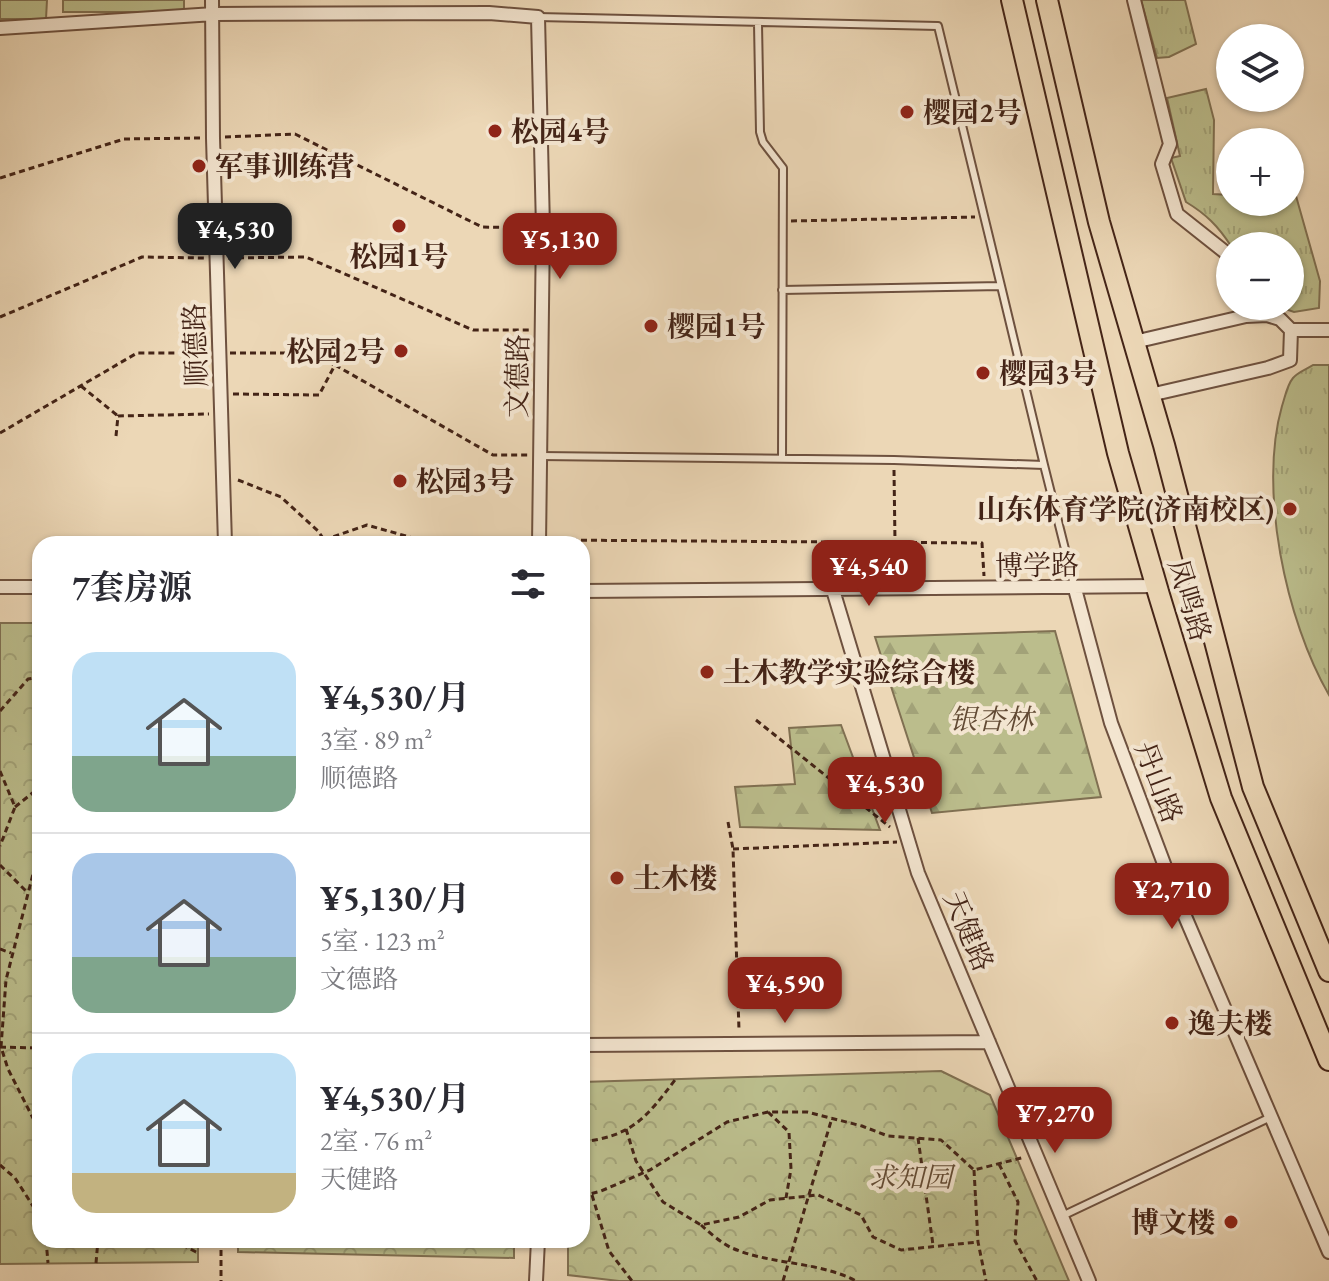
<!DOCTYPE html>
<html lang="zh">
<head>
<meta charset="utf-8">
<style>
	:root { --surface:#fff; --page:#f2f2f3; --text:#2b2b33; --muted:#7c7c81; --line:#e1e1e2; --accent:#8f2418 }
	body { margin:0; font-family:"EB Garamond","Noto Serif SC",serif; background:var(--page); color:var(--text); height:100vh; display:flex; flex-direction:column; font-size:30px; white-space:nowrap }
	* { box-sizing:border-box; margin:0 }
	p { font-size:26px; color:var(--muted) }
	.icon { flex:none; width:44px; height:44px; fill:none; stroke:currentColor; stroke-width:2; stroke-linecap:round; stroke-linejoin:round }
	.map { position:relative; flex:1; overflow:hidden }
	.drawer { position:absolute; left:32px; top:536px; width:558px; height:712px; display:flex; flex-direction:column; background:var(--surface); border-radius:24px; box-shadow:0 2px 6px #0004 }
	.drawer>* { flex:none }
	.fabs { position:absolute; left:1216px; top:24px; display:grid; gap:16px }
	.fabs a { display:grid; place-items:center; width:88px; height:88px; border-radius:50%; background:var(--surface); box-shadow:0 2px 6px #0004; font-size:40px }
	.price { position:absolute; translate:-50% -68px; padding:0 18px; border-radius:16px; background:var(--accent); color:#fff; font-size:26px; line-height:52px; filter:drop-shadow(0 2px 4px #0008) }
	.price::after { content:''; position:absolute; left:50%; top:48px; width:24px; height:18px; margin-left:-12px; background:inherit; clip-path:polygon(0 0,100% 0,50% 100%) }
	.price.active { background:#222; color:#fff }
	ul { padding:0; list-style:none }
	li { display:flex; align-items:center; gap:24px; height:200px; padding:0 40px }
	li+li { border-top:2px solid var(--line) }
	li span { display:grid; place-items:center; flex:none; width:224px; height:160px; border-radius:24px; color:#555 }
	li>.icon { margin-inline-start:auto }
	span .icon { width:96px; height:96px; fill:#fffc; stroke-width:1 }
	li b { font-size:34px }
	h2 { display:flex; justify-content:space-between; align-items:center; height:96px; padding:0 40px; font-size:34px }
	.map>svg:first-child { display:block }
	.grass { fill:url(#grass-tufts); stroke:#807052; stroke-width:2 }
	.forest { fill:url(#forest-firs); stroke:#807052; stroke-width:2 }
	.park { fill:url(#park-crowns); stroke:#807052; stroke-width:2 }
	.pitch { fill:#bbbd8c; stroke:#807052; stroke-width:2 }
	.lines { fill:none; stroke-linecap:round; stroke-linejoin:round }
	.service-casing { stroke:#6e513f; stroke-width:10 }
	.minor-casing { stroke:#6e513f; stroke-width:16 }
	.primary-casing { stroke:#442417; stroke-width:24 }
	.path { stroke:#442417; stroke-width:3; stroke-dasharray:6 4; stroke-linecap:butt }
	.service { stroke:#f3e5d0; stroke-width:6 }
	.minor { stroke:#f3e5d0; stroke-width:12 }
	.primary { stroke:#ecd7b6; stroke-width:20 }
	.poi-dot { fill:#8f2418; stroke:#f3e5d0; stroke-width:3 }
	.labels { text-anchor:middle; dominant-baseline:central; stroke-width:8; stroke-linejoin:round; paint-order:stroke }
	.poi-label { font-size:28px; font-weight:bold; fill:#442417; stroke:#f3e5d0; text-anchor:start }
	.street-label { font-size:28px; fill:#442417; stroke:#f3e5d0 }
	.park-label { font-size:28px; font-style:italic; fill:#624a34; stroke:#f3e5d0 }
</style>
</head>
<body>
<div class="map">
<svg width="1329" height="1281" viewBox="0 0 1329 1281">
	<defs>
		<pattern id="grass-tufts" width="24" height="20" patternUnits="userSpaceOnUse" patternTransform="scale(2)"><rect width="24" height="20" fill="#bbbd8c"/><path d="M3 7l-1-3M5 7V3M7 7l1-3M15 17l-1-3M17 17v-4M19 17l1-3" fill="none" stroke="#a2a278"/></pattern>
		<pattern id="forest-firs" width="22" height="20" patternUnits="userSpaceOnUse" patternTransform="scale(2)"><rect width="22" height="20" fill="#bbbd8c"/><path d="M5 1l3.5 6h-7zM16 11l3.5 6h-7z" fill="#a2a278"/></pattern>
		<pattern id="park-crowns" width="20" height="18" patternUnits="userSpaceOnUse" patternTransform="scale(2)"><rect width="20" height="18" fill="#bbbd8c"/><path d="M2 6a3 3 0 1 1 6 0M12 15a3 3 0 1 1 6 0" fill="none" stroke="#a2a278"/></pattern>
	</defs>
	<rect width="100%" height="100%" fill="#ecd7b6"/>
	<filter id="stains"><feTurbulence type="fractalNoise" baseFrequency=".0025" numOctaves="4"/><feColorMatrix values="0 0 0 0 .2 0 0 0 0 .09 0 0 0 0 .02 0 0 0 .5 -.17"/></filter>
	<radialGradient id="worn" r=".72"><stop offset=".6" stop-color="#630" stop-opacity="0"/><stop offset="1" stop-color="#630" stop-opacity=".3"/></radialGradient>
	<!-- grass -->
	<path class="grass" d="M1141 0H1185L1196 44 1169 57 1157 58Z
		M1206 89 1214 120 1213 194 1230 195V202H1290V196H1296L1320 281 1319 308 1294 312 1277 306H1290V246H1231C1218 226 1206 214 1186 202L1171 158 1180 156 1167 98Z
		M1313 365H1329V695C1286 621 1258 490 1282 406 1285 397 1287 385 1293 378 1298 372 1307 369 1313 365Z"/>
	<!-- forest -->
	<path class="forest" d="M1055 631 1101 797 932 813 875 637Z
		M841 725 880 830 740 827 735 787 795 784 789 728Z"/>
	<!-- park -->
	<path class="park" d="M0 623H40V1240H198V1262L0 1264Z
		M941 1071 990 1095 1069 1281H619L568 1275V1240H582V1082Z
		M238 1240H514V1258L238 1252Z"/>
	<!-- pitch -->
	<path class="pitch" d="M0 0H47L46 19H0Z
		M63 0H184V12H63Z"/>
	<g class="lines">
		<defs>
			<path id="service" d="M538 17 938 26 1001 286 782 290
				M758 24 760 132 763 142 783 168 782 458
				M540 456 894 460 1044 465 1001 286
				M1044 465 1074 585
				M1062 1216 1271 1117"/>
			<path id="minor" d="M212 0 213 138 225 544
				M1134 0 1170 144 1162 164 1177 214 1230 256
				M0 28 214 14 489 13 538 17 543 228 539 544
				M1134 342 1246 316 1267 315 1280 319 1291 330H1329
				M1150 395 1268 368 1290 360 1291 330
				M0 587H40
				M1075 589 1111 723 1175 893 1329 1252
				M833 590 918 873 1089 1281
				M582 591 1156 586
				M582 1045 989 1042
				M536 1281 538 1240"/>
			<path id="primary" d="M1012 0 1118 453 1159 595 1221 798 1329 1060
				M1047 0 1099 222 1164 445 1253 787 1329 971"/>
		</defs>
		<!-- service casing -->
		<use href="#service" class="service-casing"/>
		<!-- minor casing -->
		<use href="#minor" class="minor-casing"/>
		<!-- primary casing -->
		<use href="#primary" class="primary-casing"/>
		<!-- path -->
		<path class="path" d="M225 137 295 134 482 227 532 228
			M0 178 124 139 201 138
			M791 221 975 217
			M228 258 306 257 473 330H529
			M0 317 142 257 204 258
			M230 353H309L335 365
			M81 386 118 416
			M233 394 319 395 335 365 493 455H528
			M0 433 137 353H207
			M116 436 118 416 209 414
			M894 470 895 542
			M238 480 281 497 318 531 327 544
			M324 540 367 525 434 544
			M551 540 982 543 984 576
			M0 711 28 679 40 677
			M756 720 890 827
			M0 771 15 807 0 846
			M15 807 40 787
			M728 822 733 849 739 1030
			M733 849 897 842
			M0 865 28 893
			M40 868 33 874 6 980 1 1047 8 1069 40 1132
			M0 949 11 953
			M0 1047 40 1048
			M768 1112 789 1132 791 1169 786 1198
			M626 1129 636 1161 663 1202 701 1225 739 1217 770 1200 818 1195 861 1215 873 1237 901 1250 978 1242
			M918 1138 933 1245
			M582 1142C632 1136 646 1118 675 1080
			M999 1164 1018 1202 1015 1241 1037 1281
			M0 1165 15 1178 40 1217
			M974 1170 978 1242 986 1281
			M592 1195 609 1251 632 1281
			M582 1196 601 1191 650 1170 727 1122 768 1112H807L862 1126 888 1136 941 1140 974 1170 1025 1157
			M701 1225C710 1233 721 1243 732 1248 771 1265 818 1261 856 1281
			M46 1240 48 1263
			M173 1240 198 1253
			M221 1240V1281
			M96 1263 98 1240
			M783 1281 832 1118"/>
		<!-- service -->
		<use href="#service" class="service"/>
		<!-- minor -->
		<use href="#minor" class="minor"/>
		<!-- primary -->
		<use href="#primary" class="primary"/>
	</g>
	<!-- markers -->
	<g class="poi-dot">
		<circle cx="907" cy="112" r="8"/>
		<circle cx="495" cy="131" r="8"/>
		<circle cx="199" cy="166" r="8"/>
		<circle cx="399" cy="226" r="8"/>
		<circle cx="651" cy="326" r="8"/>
		<circle cx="401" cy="351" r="8"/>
		<circle cx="983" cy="373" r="8"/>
		<circle cx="400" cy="481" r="8"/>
		<circle cx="1290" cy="509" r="8"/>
		<circle cx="707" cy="672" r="8"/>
		<circle cx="617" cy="878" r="8"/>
		<circle cx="1172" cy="1023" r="8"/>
		<circle cx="1231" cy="1222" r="8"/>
	</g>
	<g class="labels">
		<!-- poi labels -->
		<g class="poi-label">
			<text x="923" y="112">樱园2号</text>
			<text x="511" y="131">松园4号</text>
			<text x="215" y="166">军事训练营</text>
			<text x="399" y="256" text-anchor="middle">松园1号</text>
			<text x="667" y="326">樱园1号</text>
			<text x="385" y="351" text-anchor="end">松园2号</text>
			<text x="999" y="373">樱园3号</text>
			<text x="416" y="481">松园3号</text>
			<text x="1274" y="509" text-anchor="end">山东体育学院(济南校区)</text>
			<text x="723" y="672">土木教学实验综合楼</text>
			<text x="633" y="878">土木楼</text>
			<text x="1188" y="1023">逸夫楼</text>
			<text x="1215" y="1222" text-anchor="end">博文楼</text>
		</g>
		<!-- street labels -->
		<g class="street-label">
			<text transform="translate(195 345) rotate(-92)">顺德路</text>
			<text transform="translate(517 376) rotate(-89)">文德路</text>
			<text transform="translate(1037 565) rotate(-1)">博学路</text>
			<text transform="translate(1190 600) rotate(73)">凤鸣路</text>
			<text transform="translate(1159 782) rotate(69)">丹山路</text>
			<text transform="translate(969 931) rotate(67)">天健路</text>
		</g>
		<!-- park labels -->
		<g class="park-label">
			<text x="991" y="719">银杏林</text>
			<text x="910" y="1177">求知园</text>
		</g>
	</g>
	<rect width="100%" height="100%" filter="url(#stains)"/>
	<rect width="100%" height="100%" fill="url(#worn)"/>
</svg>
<div class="fabs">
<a><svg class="icon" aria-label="layers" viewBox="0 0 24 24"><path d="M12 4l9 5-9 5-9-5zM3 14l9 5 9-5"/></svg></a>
<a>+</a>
<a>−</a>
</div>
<b class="price active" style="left:235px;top:271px">¥4,530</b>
<b class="price" style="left:560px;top:281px">¥5,130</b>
<b class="price" style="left:869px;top:608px">¥4,540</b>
<b class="price" style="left:885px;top:825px">¥4,530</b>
<b class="price" style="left:1172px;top:931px">¥2,710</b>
<b class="price" style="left:785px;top:1025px">¥4,590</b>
<b class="price" style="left:1055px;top:1155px">¥7,270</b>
<section class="drawer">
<h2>7套房源<svg class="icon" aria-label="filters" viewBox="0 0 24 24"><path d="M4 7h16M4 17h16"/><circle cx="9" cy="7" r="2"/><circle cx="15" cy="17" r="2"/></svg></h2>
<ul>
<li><span style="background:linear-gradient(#bfe0f5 65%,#7fa58c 0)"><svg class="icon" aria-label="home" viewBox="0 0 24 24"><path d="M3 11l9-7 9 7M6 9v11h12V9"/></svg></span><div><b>¥4,530/月</b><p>3室 · 89 m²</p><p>顺德路</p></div></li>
<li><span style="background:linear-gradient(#a9c7e8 65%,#7fa58c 0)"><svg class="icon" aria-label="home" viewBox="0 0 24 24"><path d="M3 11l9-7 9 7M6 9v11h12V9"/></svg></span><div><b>¥5,130/月</b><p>5室 · 123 m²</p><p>文德路</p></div></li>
<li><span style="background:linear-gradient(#bfe0f5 75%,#c2b280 0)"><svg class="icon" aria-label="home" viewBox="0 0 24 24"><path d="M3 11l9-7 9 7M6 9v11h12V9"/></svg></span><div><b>¥4,530/月</b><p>2室 · 76 m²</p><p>天健路</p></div></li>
</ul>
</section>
</div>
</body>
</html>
